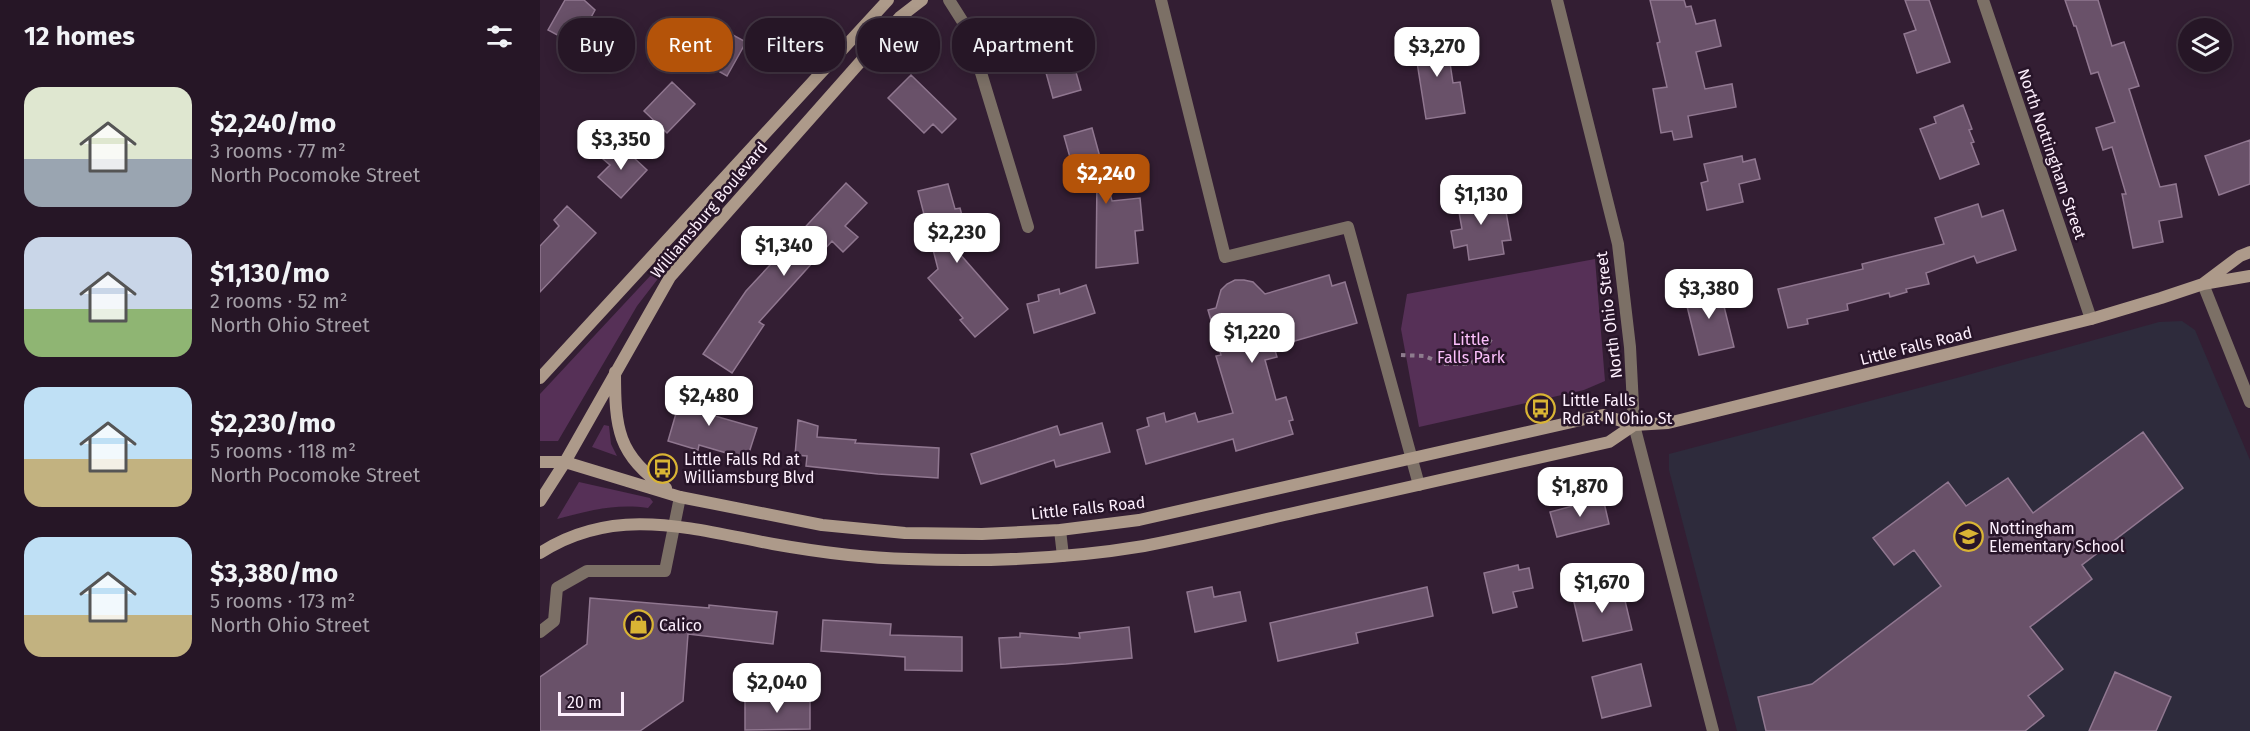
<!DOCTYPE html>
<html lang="en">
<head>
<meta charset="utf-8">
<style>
	:root { --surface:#261626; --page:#2e1f2e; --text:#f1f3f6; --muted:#a49fa7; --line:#423543; --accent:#b45309 }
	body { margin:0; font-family:"Fira Sans",sans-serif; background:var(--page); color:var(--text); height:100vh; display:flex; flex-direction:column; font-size:22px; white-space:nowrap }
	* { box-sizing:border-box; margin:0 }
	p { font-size:20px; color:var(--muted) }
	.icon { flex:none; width:33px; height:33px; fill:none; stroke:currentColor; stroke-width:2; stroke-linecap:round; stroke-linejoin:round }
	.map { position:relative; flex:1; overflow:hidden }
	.sheet { display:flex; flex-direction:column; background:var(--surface); width:540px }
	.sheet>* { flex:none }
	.banner { position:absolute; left:18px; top:18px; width:570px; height:54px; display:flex; gap:12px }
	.tools { position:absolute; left:1638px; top:18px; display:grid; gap:12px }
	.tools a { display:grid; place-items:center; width:54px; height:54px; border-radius:50%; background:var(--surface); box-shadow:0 3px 15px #0003,0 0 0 2px var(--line); font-size:30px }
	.scale { position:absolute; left:18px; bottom:15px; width:66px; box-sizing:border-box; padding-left:6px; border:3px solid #fdeffd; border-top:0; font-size:16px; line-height:21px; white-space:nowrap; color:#fdeffd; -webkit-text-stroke:4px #281529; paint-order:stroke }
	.price { position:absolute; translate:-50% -51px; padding:0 14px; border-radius:12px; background:#fff; color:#222; font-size:20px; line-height:39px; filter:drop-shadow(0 2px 3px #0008) }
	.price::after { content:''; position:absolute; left:50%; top:36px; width:18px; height:14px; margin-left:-9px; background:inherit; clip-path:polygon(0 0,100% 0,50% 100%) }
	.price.selected { background:var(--accent); color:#fff }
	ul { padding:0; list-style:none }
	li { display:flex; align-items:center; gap:18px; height:150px; padding:0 24px }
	li span { display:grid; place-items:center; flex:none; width:168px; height:120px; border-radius:18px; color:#555 }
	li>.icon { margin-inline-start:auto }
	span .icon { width:72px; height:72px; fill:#fffc; stroke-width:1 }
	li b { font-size:26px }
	h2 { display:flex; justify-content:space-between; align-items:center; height:72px; padding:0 24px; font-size:26px }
	.tag { padding:0 21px; border-radius:24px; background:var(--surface); box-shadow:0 3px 15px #0003,0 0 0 2px var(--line); font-size:21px; line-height:54px }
	.tag.selected { background:var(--accent); color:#fff }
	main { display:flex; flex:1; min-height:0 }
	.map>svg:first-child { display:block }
	.education { fill:#2e2b3c }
	.green { fill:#563057 }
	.building { fill:#695169; stroke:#907790; stroke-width:1.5 }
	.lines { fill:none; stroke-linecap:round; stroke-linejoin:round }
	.path { stroke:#8e7c8e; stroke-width:4; stroke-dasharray:4.5 4.5; stroke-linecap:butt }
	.lane { stroke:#7c7066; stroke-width:12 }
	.street { stroke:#7c7066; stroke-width:12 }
	.secondary { stroke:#ad9a8a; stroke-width:12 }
	.labels { text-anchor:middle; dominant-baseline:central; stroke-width:5; stroke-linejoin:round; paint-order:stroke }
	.street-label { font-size:16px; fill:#fdeffd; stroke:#281529 }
	.park-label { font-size:16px; fill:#fcc0fc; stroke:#281529 }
	.poi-label { font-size:16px; fill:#fdeffd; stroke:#281529; text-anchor:start }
</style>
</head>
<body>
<main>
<section class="sheet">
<h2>12 homes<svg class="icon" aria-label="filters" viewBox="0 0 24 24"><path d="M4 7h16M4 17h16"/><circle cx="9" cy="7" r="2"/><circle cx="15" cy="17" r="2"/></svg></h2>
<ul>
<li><span style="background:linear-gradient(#dfe7d0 60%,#9aa5b1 0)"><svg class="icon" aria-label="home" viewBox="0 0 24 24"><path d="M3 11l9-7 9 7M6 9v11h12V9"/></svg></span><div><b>$2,240/mo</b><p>3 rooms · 77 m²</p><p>North Pocomoke Street</p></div></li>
<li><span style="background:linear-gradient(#c9d6e8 60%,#8fb573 0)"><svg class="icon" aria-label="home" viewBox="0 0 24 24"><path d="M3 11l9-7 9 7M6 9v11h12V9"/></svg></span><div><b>$1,130/mo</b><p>2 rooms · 52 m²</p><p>North Ohio Street</p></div></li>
<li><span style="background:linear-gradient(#bfe0f5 60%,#c2b280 0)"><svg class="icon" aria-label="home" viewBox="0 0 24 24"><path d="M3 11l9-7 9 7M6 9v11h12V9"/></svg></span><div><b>$2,230/mo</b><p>5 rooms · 118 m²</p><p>North Pocomoke Street</p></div></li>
<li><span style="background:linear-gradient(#bfe0f5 65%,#c2b280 0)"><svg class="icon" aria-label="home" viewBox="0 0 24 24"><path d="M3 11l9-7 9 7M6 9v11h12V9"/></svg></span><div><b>$3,380/mo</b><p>5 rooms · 173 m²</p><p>North Ohio Street</p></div></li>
</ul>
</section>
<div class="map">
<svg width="1710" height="731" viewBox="0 0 1710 731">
	<rect width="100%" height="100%" fill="#331e33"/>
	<!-- education -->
	<path class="education" d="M1642 321 1655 330 1710 460V731H1197L1129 470V454L1424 376 1619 322Z"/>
	<!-- green -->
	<path class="green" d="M167 215 97 306 18 441H0V394Z
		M1055 259 1065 381 1044 390 879 427 861 329 867 294Z
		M64 425 69 426 71 444 77 456 52 447Z
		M39 482 110 498 113 502 108 508C75 503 48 511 17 519Z"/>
	<!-- building -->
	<path class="building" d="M25 0H44L55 10 36 45 8 30Z
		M1110 0H1144L1146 7 1151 6 1156 24 1175 20 1181 46 1156 52 1165 89 1192 84 1196 107 1148 116 1152 137 1134 140 1132 131 1121 133 1113 89 1127 87 1117 43 1120 42Z
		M1365 0H1389L1410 62 1377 73 1364 34 1376 30Z
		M1525 0H1558L1572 46 1584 42 1599 86 1589 89 1620 187 1636 184 1642 217 1619 221 1623 242 1593 248 1582 194H1586L1572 147 1563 150 1556 128 1575 122 1558 72 1551 74 1536 26H1534Z
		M178 27 206 42 187 76 159 60Z
		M902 33 903 44 907 43 913 83 920 82 925 113 886 119 873 37Z
		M528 44 541 90 513 98 500 51Z
		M371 75 416 119 402 133 393 124 384 133 348 98Z
		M132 82 155 104 127 133 104 111Z
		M1423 105 1432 129 1429 130 1434 142 1431 143 1439 164 1400 179 1380 129 1396 123 1394 117Z
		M552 128 572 201 600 198 603 230 595 231 598 263 556 268 557 178 533 184 527 162 531 161 524 136Z
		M1710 140V184L1679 195 1665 156Z
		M78 143 107 170 81 198 58 177 70 165 63 159Z
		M1202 156 1203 162 1215 159 1220 179 1199 184 1203 202 1167 210 1161 183 1168 181 1164 164Z
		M306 183 327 203 305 226 318 237 303 252 292 241 219 322 224 325 192 373 163 354 206 291Z
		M408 184 415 209 420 208 426 230 414 233 419 253 468 309 435 337 420 320 423 318 388 278 398 269 378 191Z
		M950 190 953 208 965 206 971 240 962 241 964 254 929 260 927 245 914 248 911 231 922 229 916 195Z
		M1438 204 1442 217 1463 210 1476 250 1437 263 1434 256 1386 273 1389 284 1366 289 1367 292 1350 297 1349 293 1307 304 1308 310 1267 319 1268 324 1248 328 1238 289 1323 269 1322 264 1404 244 1395 218Z
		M27 206 56 233 0 292V246L19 226 14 220Z
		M789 275 792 286 805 282 817 323 734 347 737 357 725 360 736 400 746 397 753 420 749 421 753 434 696 451 693 439 606 464 597 430 609 426 607 418 624 413 626 422 655 413 658 422 693 413 676 356 681 355 668 310 676 308 681 290 687 284 695 280H704L713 282 725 294Z
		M546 285 555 313 494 333 487 304 499 301 498 295 519 289 520 294Z
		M1179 286 1194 347 1159 355 1144 294Z
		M144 386 174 395 168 414 217 428 207 459 159 445 158 450 128 441Z
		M258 420 278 426 277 437 316 440 315 443 399 448 398 478 338 474 266 466 267 456 255 455Z
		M562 423 570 452 516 467 514 460 441 484 431 454 517 426 520 435Z
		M1603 432 1643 488 1542 565 1552 579 1490 627 1523 669 1488 696 1504 716 1485 731H1226L1218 697 1272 684 1401 586 1374 550 1354 565 1333 538 1408 482 1426 506 1468 478 1493 513Z
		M1063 498 1069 524 1017 537 1010 512Z
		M978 565 979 570 989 568 993 588 973 592 977 607 953 613 944 573Z
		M672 587 674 597 700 592 706 621 655 632 647 592Z
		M887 587 893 616 816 633 818 643 738 661 730 623Z
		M1082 588 1092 630 1043 641 1033 598Z
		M50 598 169 608V605L237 612 233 644 148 634 143 701 100 731H0V677L47 644Z
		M283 620 351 624 350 635 422 637V671L365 670V657L281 651Z
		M589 627 592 658 526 664 461 668 459 638 480 637V633L540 638 539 633Z
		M1101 664 1111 706 1062 718 1052 677Z
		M1575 672 1631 697 1616 731H1549Z
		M270 698V729L205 730V699Z"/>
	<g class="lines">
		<!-- path -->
		<path class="path" d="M861 355 884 356 905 364H930L942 355 951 339"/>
		<!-- lane -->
		<path class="lane" d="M621 0 685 257 808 227 879 485
			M520 530 523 556
			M0 632 14 621 17 588 47 571H125L140 497"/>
		<!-- street -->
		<path class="street" d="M409 0 428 30 488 227
			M1017 0 1078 244 1090 347 1094 425 1173 731
			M1443 0 1551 319
			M1663 284 1710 402"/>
		<!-- secondary -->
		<path class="secondary" d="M1664 283 1700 256 1710 252
			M75 372C75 427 77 456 126 488
			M0 378 348 0
			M0 462H25L140 497 282 525 365 533 442 534 520 530 599 520 1063 415 1094 425 1128 423 1551 319 1621 298 1663 284 1710 276
			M0 501 25 462 130 277 360 17 382 0
			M0 553C75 504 152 529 233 544 278 552 323 558 369 559 447 562 526 559 604 546 663 535 721 520 780 507 876 486 972 464 1069 442L1094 425"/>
	</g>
	<!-- icons -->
	<defs>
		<symbol id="bus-ring" viewBox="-11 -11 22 22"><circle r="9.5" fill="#281529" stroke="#d9b434" stroke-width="1.5"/><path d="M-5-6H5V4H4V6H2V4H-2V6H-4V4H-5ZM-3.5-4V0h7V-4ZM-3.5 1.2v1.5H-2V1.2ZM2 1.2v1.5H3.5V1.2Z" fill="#d9b434"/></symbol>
		<symbol id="school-ring" viewBox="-11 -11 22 22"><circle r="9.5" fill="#281529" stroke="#d9b434" stroke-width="1.5"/><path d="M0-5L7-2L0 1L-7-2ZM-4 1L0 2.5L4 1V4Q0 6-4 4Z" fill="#d9b434"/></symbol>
		<symbol id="shop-ring" viewBox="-11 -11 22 22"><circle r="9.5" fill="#281529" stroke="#d9b434" stroke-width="1.5"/><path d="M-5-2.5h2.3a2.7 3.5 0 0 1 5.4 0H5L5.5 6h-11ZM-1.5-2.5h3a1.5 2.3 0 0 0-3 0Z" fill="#d9b434"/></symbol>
	</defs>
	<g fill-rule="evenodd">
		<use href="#bus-ring" x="984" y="392" width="33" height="33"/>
		<use href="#bus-ring" x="106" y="452" width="33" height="33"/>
		<use href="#school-ring" x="1412" y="520" width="33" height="33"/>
		<use href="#shop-ring" x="82" y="608" width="33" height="33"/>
	</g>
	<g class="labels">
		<!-- street labels -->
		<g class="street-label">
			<text transform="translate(1512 154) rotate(71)">North Nottingham Street</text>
			<text transform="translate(169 210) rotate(-50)">Williamsburg Boulevard</text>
			<text transform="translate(1069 315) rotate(-97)">North Ohio Street</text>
			<text transform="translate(1376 346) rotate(-14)">Little Falls Road</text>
			<text transform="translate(548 508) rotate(-6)">Little Falls Road</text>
		</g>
		<!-- park labels -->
		<g class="park-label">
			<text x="931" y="339">Little<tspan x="931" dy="18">Falls Park</tspan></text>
		</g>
		<!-- poi labels -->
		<g class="poi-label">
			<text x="1022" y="400">Little Falls<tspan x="1022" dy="18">Rd at N Ohio St</tspan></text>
			<text x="144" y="459">Little Falls Rd at<tspan x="144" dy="18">Williamsburg Blvd</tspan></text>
			<text x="1449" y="528">Nottingham<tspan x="1449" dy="18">Elementary School</tspan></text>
			<text x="119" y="625">Calico</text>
		</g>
	</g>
</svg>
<div class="tools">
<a><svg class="icon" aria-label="layers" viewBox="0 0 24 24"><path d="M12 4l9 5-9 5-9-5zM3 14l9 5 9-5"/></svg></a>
</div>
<div class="scale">20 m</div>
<b class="price" style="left:897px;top:78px">$3,270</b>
<b class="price" style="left:81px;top:171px">$3,350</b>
<b class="price selected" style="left:566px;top:205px">$2,240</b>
<b class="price" style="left:941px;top:226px">$1,130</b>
<b class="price" style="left:417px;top:264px">$2,230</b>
<b class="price" style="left:244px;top:277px">$1,340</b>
<b class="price" style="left:1169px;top:320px">$3,380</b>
<b class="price" style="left:712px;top:364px">$1,220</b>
<b class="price" style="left:169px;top:427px">$2,480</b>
<b class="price" style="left:1040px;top:518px">$1,870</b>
<b class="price" style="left:1062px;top:614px">$1,670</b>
<b class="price" style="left:237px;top:714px">$2,040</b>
<div class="banner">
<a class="tag">Buy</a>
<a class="tag selected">Rent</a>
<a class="tag">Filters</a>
<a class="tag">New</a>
<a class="tag">Apartment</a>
</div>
</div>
</main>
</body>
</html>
